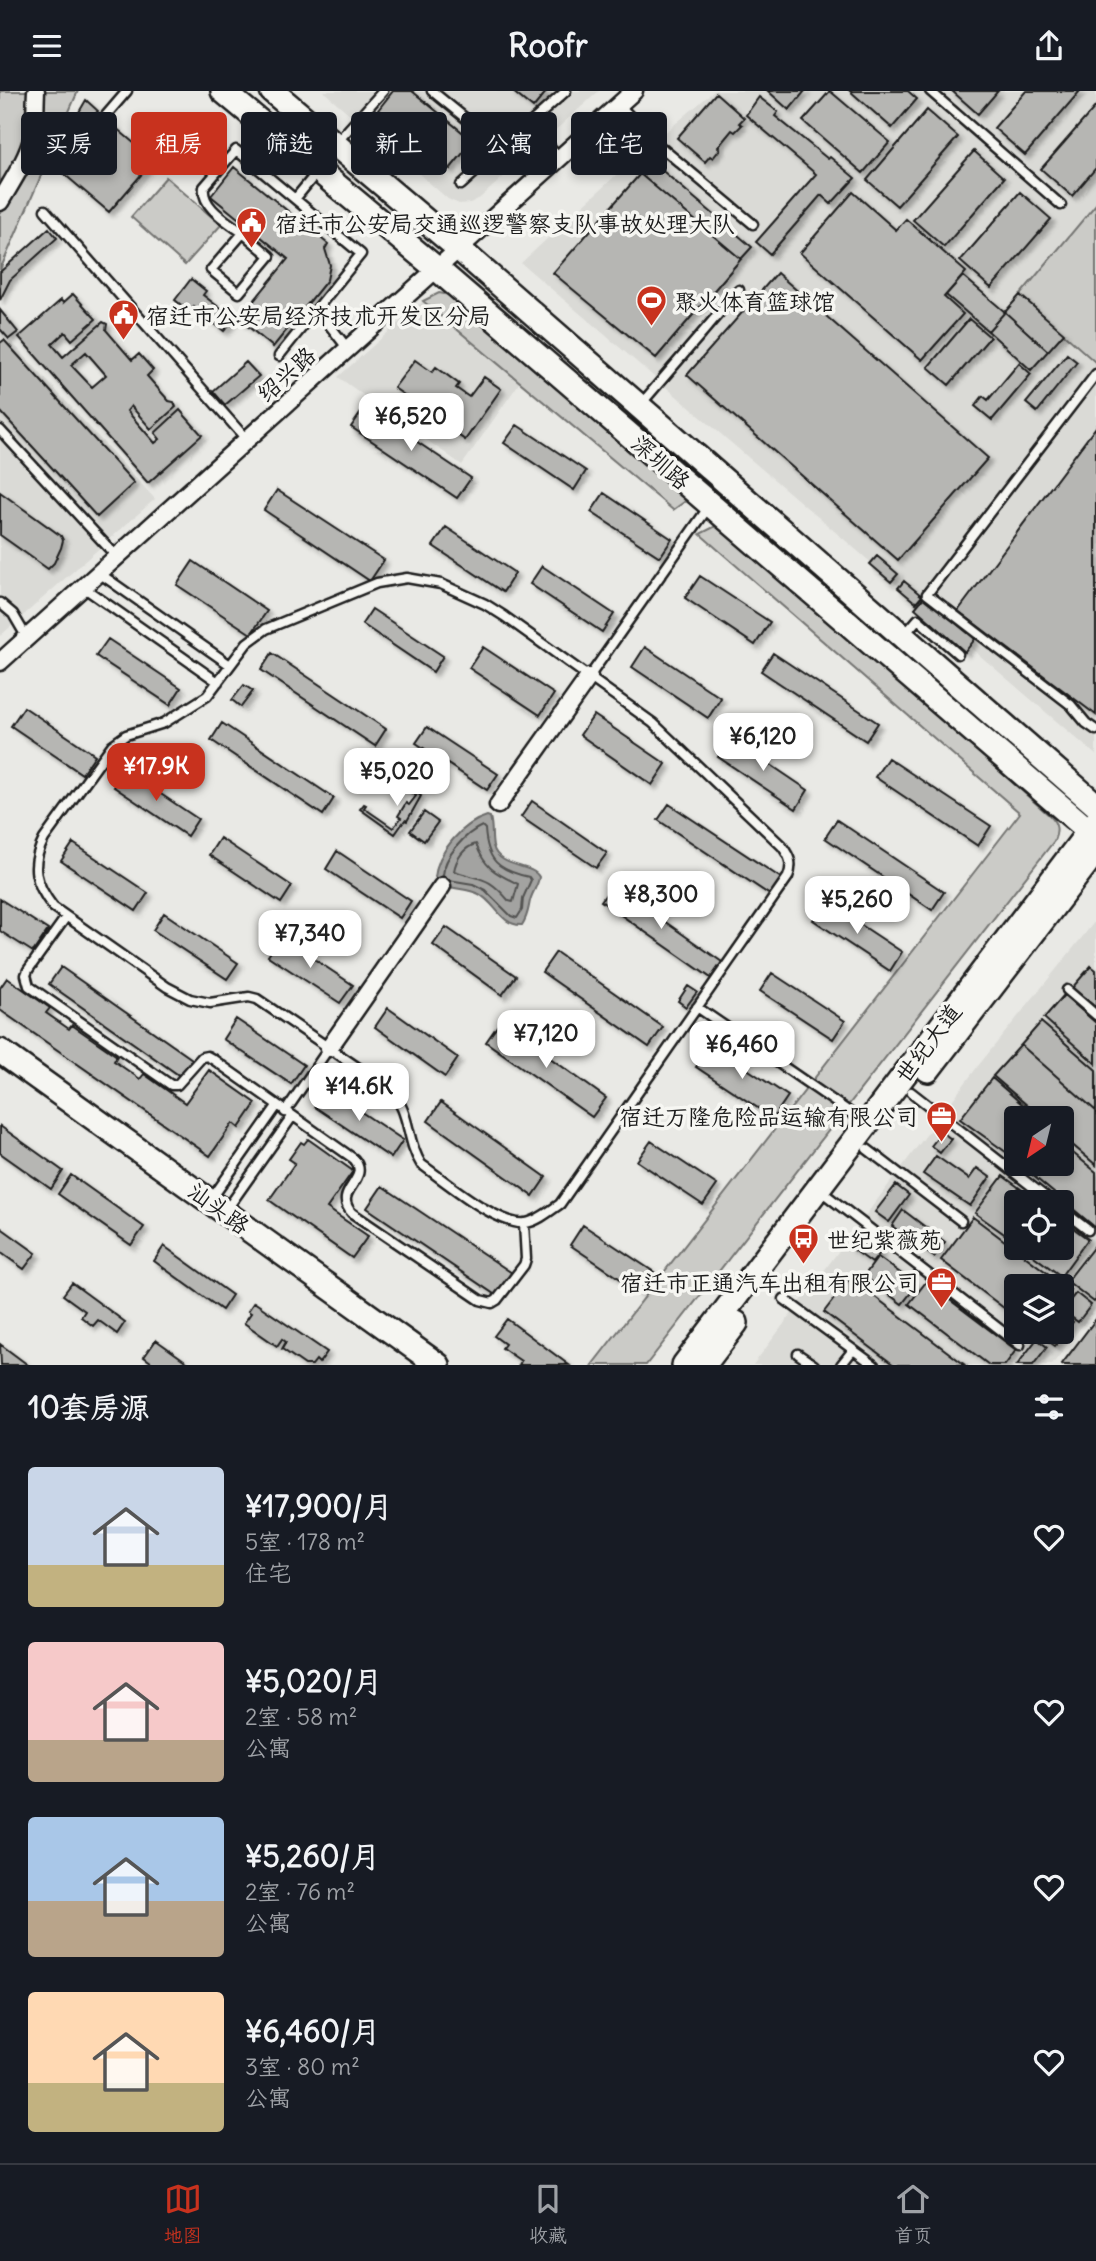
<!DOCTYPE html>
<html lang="zh">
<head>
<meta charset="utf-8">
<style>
	:root { --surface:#171b24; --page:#20242c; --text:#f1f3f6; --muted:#9ea1a6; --line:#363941; --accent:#c8321e }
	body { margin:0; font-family:Delius,"LXGW WenKai TC",sans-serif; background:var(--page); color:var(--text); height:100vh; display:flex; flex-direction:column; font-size:26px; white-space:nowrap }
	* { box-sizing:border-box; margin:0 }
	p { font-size:23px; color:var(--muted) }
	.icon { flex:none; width:38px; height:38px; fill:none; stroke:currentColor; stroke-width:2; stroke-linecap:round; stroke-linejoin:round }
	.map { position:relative; height:1274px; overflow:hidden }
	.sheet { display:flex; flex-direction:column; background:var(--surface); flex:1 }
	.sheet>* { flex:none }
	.hud { position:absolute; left:21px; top:21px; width:700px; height:63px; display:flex; gap:14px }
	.needle { width:46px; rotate:215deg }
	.tools { position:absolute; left:1004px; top:1015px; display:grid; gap:14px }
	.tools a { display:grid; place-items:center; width:70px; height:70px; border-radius:7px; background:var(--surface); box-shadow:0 4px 10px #0003; font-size:35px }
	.price { position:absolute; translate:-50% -60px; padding:0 16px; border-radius:14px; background:#fff; color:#222; font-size:23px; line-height:46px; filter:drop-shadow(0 2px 4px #0008) }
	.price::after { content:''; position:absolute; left:50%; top:42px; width:21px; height:16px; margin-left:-10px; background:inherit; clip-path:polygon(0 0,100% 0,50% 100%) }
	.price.selected { background:var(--accent); color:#fff }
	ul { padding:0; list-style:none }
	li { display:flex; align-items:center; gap:21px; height:175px; padding:0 28px }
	li span { display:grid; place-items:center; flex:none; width:196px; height:140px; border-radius:7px; color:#555 }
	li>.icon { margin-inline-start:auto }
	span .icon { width:84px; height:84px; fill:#fffc; stroke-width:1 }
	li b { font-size:30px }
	h2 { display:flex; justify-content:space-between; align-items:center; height:84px; padding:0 28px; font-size:30px }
	.chip { padding:0 24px; border-radius:7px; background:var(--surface); box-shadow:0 4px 10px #0003; font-size:24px; line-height:63px }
	.chip.selected { background:var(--accent); color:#fff }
	header { display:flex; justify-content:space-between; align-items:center; height:91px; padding:0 28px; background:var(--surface); font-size:32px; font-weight:700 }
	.dock { display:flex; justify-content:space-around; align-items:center; height:98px; border-top:2px solid var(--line); background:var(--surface); font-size:19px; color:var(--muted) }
	.dock a { display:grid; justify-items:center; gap:4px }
	.dock .selected { color:var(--accent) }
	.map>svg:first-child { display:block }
	.built { fill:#dadad6; fill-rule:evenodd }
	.green { fill:#cbcbc7; stroke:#747472; stroke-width:2 }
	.water { fill:#a3a3a1; stroke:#6d6d6c; stroke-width:2 }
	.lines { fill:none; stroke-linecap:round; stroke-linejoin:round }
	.shore { stroke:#525251; stroke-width:2 }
	.building { fill:#b6b6b3; stroke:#1c1c1c; stroke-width:2; fill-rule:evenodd; filter:url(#shadow) }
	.lane-casing { stroke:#1c1c1c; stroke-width:13 }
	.street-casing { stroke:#1c1c1c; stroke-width:21 }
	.secondary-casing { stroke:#1c1c1c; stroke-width:28 }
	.lane { stroke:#f6f6f2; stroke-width:8 }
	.street { stroke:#f6f6f2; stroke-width:16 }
	.secondary { stroke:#f6f6f2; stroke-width:23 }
	.labels { text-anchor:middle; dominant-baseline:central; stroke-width:7; stroke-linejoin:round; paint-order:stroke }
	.poi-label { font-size:23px; fill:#1c1c1c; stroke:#f6f6f2; text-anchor:start }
	.street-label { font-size:23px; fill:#1c1c1c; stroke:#f6f6f2 }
</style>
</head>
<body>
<header><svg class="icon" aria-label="menu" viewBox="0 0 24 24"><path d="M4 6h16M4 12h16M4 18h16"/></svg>Roofr<svg class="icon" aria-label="share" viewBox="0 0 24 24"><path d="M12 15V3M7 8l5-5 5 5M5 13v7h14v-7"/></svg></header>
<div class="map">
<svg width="1096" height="1274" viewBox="0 0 1096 1274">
	<defs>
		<filter id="shadow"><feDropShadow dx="4" dy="4" stdDeviation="2" flood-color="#0004"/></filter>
	</defs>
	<rect width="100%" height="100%" fill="#e9e9e5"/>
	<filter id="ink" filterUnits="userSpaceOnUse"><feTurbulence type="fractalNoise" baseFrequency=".0143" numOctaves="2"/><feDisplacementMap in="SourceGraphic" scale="14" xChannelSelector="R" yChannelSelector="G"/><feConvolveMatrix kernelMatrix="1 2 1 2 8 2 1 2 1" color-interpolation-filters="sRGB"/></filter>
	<g filter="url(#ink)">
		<!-- built -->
		<path class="built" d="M323 0H599L480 107 470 112 459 113 448 108Z
			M714 0H1096V664L521 172 628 73Z
			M423 210 520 291 462 374 338 286Z
			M0 238 155 408 0 545Z
			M1096 829V1217L1052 1274H753L978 975ZM1017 1027H1062V1073H1017ZM1017 1111H1062V1157H1017ZM1017 1195H1062V1241H1017Z"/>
		<!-- green -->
		<path class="green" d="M0 0H78L0 179Z
			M166 86 221 134 185 174 131 126Z
			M1096 113V269L1095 271 1020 204Z
			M439 202 455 205 691 406 673 419 423 210Z
			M722 432 1050 725C1058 733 1058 740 1054 750L646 1274H592L1020 722 700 443Z"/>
		<!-- water -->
		<path class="water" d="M487 725 490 726C493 736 491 746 493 755 499 778 532 772 539 786 538 795 532 801 530 810 528 819 528 825 522 834 501 835 496 812 479 803 463 795 447 801 435 786 437 761 463 732 487 725Z"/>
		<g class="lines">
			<!-- shore -->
			<path class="shore" d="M476 753C485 778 496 782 518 793L513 811 509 810C487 784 483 790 454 780 456 768 464 756 476 753Z
				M446 786 443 784C444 765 466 742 482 735L485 738C487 770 498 779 529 786L531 789 523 807 522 819 517 827 511 825 485 799 473 793 449 789"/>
		</g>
		<!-- building -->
		<path class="building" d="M393 0H412L473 50 450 78 378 19Z
			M512 0H547L533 17Z
			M768 0H805L789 19Z
			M830 0 890 51 863 82 803 30Z
			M850 0H908L917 8 892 37Z
			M952 0H998L978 23Z
			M1026 0H1080L1025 64 994 37Z
			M716 2 744 27 739 32 742 34 735 41 732 39 718 56 720 58 713 67 710 65 705 71 677 47Z
			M759 6 778 21 775 25 828 68 830 66 855 87 831 113 821 104 770 163 756 151 816 83 746 24Z
			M86 9 98 20 66 59 60 54Z
			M1096 15V77L1072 105 1041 78Z
			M927 19 958 46 897 115 867 89Z
			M109 31 154 69 109 121 64 83Z
			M974 60 1004 87 944 156 913 129Z
			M651 70 752 156 741 168 640 83Z
			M234 76 328 153 325 158 330 174 327 189 273 256 239 228 288 168 211 105Z
			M640 83 741 168 656 267 553 182Z
			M853 101 896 139 906 128 966 181 944 206 963 223 922 269 800 162Z
			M1020 101 1051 128 991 197 960 170Z
			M49 137 57 147 10 189 0 209V181Z
			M777 182 988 367 898 469 687 284Z
			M963 185 1005 221 988 240 946 204Z
			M191 188 206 200 203 204 234 228 224 240 194 216 190 221 175 209Z
			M73 203 96 228 72 249 65 241 52 253 63 266 103 231 107 233 106 239 132 269 139 263 153 279 147 285 169 310 174 311 176 316 151 338 131 315 127 320 155 352 160 348 155 342 180 319 202 344 148 392 19 246 61 209 63 212ZM86 261 106 284 92 296 71 274Z
			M1020 204 1064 242 1048 260 1005 221Z
			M0 219 18 241 9 248 0 238Z
			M1005 221 1048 260 1031 279 988 240Z
			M969 228 990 246 949 294 928 276Z
			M4 249 134 392 97 426 0 320V252Z
			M1067 263 1077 271 1037 321 1026 312Z
			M415 269 432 281 436 276 459 293 456 297 469 306 484 286 501 298 465 349 437 329 440 324 418 308 416 312 394 297Z
			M246 271 259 285 225 314 213 300Z
			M1019 272 1031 283 992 329 975 315 983 305 988 309Z
			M365 316 471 387 457 407 351 336Z
			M517 334 586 380 574 399 504 352Z
			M1096 336V624L958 520Z
			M277 399 384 469 370 490 264 419Z
			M0 401 61 445 63 449 61 457 54 472 48 478 0 444Z
			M604 402 672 448 660 466 591 421Z
			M446 436 515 482 503 501 433 455Z
			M877 465 898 483 891 491 870 473Z
			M193 470 267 520 251 543 177 494Z
			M542 475 614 523 602 541 530 493Z
			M700 485 770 531 755 554 685 507Z
			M904 490 922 505 916 512 898 497Z
			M924 506 975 548 965 561 915 517Z
			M372 518 443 565 433 581 362 533Z
			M108 548 181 597 170 614 96 565Z
			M483 556 554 603 540 624 469 577Z
			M645 556 721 607 708 627 632 576Z
			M272 562 386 638 375 655 261 579Z
			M773 562 878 632 866 650 761 580Z
			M244 594 253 600 241 616 232 609Z
			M24 616 95 664 82 683 11 635Z
			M594 624 666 673 652 694 580 644Z
			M222 632 334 707 323 724 211 649Z
			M427 636 498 683 487 699 416 652Z
			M731 647 808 699 796 718 718 666Z
			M888 667 991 735 978 755 875 686Z
			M125 679 198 728 187 745 114 696Z
			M387 681 421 705 407 730 405 729 395 743 360 718 364 713 366 714 364 717 393 737 401 727 398 725 406 712 409 714 416 705 388 686 386 688 384 686Z
			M532 710 607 762 596 777 521 726Z
			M669 713 781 787 770 804 658 729Z
			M424 721 438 731 424 750 410 740Z
			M837 729 944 801 932 819 825 747Z
			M220 747 292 795 281 812 209 764Z
			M73 752 148 802 136 820 61 770Z
			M337 760 411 810 400 827 326 778Z
			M613 794 722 871 711 887 601 810Z
			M0 808 48 839 33 861 0 840Z
			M825 810 902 861 890 880 813 829Z
			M164 822 238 872 227 888 153 839Z
			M446 836 516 885 502 904 433 854Z
			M281 846 353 894 340 912 268 865Z
			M556 861 663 936 649 956 542 881Z
			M1091 875 1096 879V917L1072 897Z
			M61 876 192 968 180 985 49 893Z
			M772 882 845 930 833 948 760 900Z
			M7 887 50 917 46 922 69 938 72 934 117 965 114 970 140 988 144 983 185 1012 209 979 256 1012 239 1037 233 1032 210 1065 0 919V897Z
			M688 895 697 901 686 916 678 910Z
			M1064 904 1096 932V973L1044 927Z
			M388 917 458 967 445 986 375 936Z
			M236 928 304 974 291 993 223 948Z
			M500 931 606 1007 592 1026 486 951Z
			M1041 931 1096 979V1020L1021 954Z
			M711 954 788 1005 773 1027 696 976Z
			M1021 954 1096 1020V1074L1062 1045V1027H1042L993 985Z
			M992 987 1038 1027H1017V1055L1010 1064 960 1028Z
			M327 998 403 1049 391 1067 315 1016Z
			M441 1011 546 1086 533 1105 428 1030Z
			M0 1035 63 1080 51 1098 0 1062Z
			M942 1041 951 1048 940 1062 931 1055Z
			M308 1048 353 1080 327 1117 368 1145 352 1167 269 1109 295 1072 289 1068 301 1051 304 1053Z
			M651 1050 717 1094 703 1114 637 1070Z
			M1062 1053 1096 1081V1137L1019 1073H1062Z
			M936 1065 969 1088 977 1077 990 1086 970 1115 923 1083Z
			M71 1084 144 1136 131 1154 58 1103Z
			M1003 1085 1039 1111H1017V1152L975 1122Z
			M896 1094 909 1104 889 1131 875 1121Z
			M382 1095 512 1182 497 1205 367 1117Z
			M903 1119 945 1151 934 1166 892 1135Z
			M973 1126 1070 1199 1062 1209V1195H1017V1227L941 1169Z
			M1062 1129 1088 1148 1061 1185 1023 1157H1062Z
			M583 1134 654 1181 640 1201 570 1154Z
			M0 1136 36 1162 24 1178 0 1161Z
			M862 1140 872 1148 869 1152 881 1161 872 1172 850 1156Z
			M1096 1153V1209L1094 1211 1067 1190Z
			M164 1155 232 1204 222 1219 154 1170Z
			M878 1166 917 1194 902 1213 864 1185Z
			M850 1187 965 1274H894L824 1221Z
			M926 1191 1016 1259 1005 1274H989L909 1213Z
			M72 1192 125 1231 117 1243 98 1229 93 1235 81 1226 85 1220 63 1204Z
			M1076 1202 1091 1214 1078 1231 1062 1219Z
			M254 1211 327 1261 319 1272 316 1269 312 1274H305L282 1258 286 1251 282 1248 277 1255 244 1232 251 1222 248 1220Z
			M1062 1223 1073 1231 1055 1255 1035 1241H1062Z
			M507 1228 569 1274H519L521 1270 502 1257 505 1253 494 1245Z
			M1096 1228V1274H1064L1062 1273Z
			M1037 1248 1047 1256 1033 1274H1017Z
			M156 1249 191 1274H155L144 1266Z
			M0 1253 28 1274H1Z"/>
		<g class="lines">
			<defs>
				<path id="lane" d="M432 0 502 57
					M930 0 1061 114
					M619 14 656 52 753 133
					M529 33 560 67
					M337 51 383 0
					M71 65 127 0
					M461 94 566 0
					M295 108 318 80
					M45 119 247 349
					M243 142 270 165 239 202 211 179 243 142C229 131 201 117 204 96L236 59 361 163 279 265
					M317 218 348 258
					M1096 283 927 503 1071 614 1086 632 1096 639
					M641 313 739 199
					M0 339 117 466
					M99 482 230 574
					M407 487 441 493 485 513 504 525 653 632 782 755C790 766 793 773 788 786L560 1113C550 1120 538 1130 526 1132 499 1136 444 1089 421 1073 405 1048 412 1020 388 997L257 908 249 906 210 912 190 908 167 896 53 816C35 792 30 775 44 748L112 654 126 644 164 632 207 605 247 552 266 538 377 492Z
					M83 496 218 591
					M0 512 13 523 27 547
					M905 543 918 528 958 563
					M589 586 710 414
					M66 826 28 879 26 884 29 895 171 994H177L202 966 207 965 214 969 354 1068C372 1089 331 1100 352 1122L480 1209 492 1212 497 1209 524 1174 526 1168 524 1132
					M1067 899 1096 924
					M697 916 864 1031
					M911 1001 1052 1111
					M285 1021 329 957
					M867 1058 961 1130
					M821 1100 1020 1254
					M210 1110 277 1015
					M227 1118 292 1026
					M1062 1119 1088 1139
					M784 1208 874 1274
					M798 1263 814 1274
					M841 1274 853 1259"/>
				<path id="street" d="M0 111C12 90 27 69 33 45 36 30 35 15 36 0
					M0 571 634 0
					M498 714 589 586
					M329 957 442 795"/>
				<path id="secondary" d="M223 0 437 178 1096 746
					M272 0 459 158 1096 714
					M0 960 438 1274
					M928 979 1096 760
					M684 1274 1096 731
					M704 1274 736 1232"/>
			</defs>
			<!-- lane casing -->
			<use href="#lane" class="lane-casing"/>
			<!-- street casing -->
			<use href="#street" class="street-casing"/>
			<!-- secondary casing -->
			<use href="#secondary" class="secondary-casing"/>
			<!-- lane -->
			<use href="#lane" class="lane"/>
			<!-- street -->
			<use href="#street" class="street"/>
			<!-- secondary -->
			<use href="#secondary" class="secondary"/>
		</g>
	</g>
	<!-- icons -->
	<defs>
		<symbol id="civic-pin" viewBox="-11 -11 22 30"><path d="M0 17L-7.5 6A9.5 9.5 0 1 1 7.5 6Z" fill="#c8321e" stroke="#f6f6f2"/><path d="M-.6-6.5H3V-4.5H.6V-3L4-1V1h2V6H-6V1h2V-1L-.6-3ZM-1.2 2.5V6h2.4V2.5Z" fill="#fff"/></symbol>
		<symbol id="stadium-pin" viewBox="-11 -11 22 30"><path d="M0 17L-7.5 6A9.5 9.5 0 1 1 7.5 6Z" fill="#c8321e" stroke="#f6f6f2"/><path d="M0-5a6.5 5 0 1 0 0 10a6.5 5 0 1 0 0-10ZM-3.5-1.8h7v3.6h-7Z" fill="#fff"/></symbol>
		<symbol id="office-pin" viewBox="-11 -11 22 30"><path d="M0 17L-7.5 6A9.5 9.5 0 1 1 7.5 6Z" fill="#c8321e" stroke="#f6f6f2"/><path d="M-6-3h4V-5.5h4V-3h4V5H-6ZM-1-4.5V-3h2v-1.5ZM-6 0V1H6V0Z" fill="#fff"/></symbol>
		<symbol id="bus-pin" viewBox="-11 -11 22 30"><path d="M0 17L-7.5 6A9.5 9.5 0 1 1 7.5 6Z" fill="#c8321e" stroke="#f6f6f2"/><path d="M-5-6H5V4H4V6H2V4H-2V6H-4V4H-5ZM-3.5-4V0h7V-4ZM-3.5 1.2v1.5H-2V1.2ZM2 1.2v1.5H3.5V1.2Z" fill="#fff"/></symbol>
	</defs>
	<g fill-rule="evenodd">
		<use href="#civic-pin" x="234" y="114" width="35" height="47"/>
		<use href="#stadium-pin" x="634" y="192" width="35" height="47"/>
		<use href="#civic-pin" x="106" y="206" width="35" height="47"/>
		<use href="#office-pin" x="924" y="1008" width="35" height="47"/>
		<use href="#bus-pin" x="786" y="1130" width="35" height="47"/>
		<use href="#office-pin" x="924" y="1174" width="35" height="47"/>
	</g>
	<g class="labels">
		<!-- poi labels -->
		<g class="poi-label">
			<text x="275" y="132">宿迁市公安局交通巡逻警察支队事故处理大队</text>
			<text x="674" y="210">聚火体育篮球馆</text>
			<text x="146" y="224">宿迁市公安局经济技术开发区分局</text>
			<text x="918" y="1025" text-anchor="end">宿迁万隆危险品运输有限公司</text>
			<text x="827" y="1148">世纪紫薇苑</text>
			<text x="919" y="1191" text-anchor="end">宿迁市正通汽车出租有限公司</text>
		</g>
		<!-- street labels -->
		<g class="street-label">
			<text transform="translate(286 283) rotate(-42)">绍兴路</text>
			<text transform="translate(661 371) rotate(41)">深圳路</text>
			<text transform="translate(928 952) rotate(-53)">世纪大道</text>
			<text transform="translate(219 1117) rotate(36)">汕头路</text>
		</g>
	</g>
</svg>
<div class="tools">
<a><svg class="needle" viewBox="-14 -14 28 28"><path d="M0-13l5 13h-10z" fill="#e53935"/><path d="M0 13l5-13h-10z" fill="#9ea1a6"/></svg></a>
<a><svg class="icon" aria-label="locate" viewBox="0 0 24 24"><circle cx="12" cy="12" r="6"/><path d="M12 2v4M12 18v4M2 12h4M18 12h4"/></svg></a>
<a><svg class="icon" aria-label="layers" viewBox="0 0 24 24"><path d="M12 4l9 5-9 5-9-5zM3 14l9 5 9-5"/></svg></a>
</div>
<b class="price" style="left:411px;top:362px">¥6,520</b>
<b class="price" style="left:763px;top:682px">¥6,120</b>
<b class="price selected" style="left:156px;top:712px">¥17.9K</b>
<b class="price" style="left:397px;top:717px">¥5,020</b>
<b class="price" style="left:661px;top:840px">¥8,300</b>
<b class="price" style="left:857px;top:845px">¥5,260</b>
<b class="price" style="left:310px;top:879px">¥7,340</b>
<b class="price" style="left:546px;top:979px">¥7,120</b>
<b class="price" style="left:742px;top:990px">¥6,460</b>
<b class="price" style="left:359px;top:1032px">¥14.6K</b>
<div class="hud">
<a class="chip">买房</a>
<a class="chip selected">租房</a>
<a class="chip">筛选</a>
<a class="chip">新上</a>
<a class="chip">公寓</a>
<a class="chip">住宅</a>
</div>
</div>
<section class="sheet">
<h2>10套房源<svg class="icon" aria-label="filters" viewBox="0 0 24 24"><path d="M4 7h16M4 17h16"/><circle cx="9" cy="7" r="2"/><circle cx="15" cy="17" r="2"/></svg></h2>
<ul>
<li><span style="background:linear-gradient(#c9d6e8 70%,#c2b280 0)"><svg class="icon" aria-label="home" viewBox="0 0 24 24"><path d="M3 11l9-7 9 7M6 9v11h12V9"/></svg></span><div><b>¥17,900/月</b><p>5室 · 178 m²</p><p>住宅</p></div><svg class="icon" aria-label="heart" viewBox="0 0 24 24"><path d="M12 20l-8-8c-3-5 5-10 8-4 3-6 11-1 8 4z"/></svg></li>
<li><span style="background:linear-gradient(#f6c9c9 70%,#b9a48a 0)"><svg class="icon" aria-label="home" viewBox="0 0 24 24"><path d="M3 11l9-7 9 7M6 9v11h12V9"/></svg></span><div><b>¥5,020/月</b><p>2室 · 58 m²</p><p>公寓</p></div><svg class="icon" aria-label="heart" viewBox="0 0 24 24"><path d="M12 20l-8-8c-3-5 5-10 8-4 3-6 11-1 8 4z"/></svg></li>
<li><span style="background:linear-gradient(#a9c7e8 60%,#b9a48a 0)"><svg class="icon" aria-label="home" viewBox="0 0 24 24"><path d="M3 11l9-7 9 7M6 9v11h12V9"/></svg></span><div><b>¥5,260/月</b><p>2室 · 76 m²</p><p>公寓</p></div><svg class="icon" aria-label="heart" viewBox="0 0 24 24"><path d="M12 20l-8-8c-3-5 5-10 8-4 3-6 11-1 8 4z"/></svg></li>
<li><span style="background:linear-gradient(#ffd9b3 65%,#c2b280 0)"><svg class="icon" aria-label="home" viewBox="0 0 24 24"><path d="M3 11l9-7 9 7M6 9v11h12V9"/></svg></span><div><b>¥6,460/月</b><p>3室 · 80 m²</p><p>公寓</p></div><svg class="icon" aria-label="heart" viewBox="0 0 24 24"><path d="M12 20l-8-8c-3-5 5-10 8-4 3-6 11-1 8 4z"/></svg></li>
</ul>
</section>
<nav class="dock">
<a class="selected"><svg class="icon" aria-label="map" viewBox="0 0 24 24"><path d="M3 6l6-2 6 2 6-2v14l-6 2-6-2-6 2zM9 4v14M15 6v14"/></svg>地图</a>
<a><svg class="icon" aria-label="saved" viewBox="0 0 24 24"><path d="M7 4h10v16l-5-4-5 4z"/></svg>收藏</a>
<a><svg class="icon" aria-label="home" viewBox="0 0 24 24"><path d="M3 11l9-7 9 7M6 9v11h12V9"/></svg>首页</a>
</nav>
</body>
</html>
